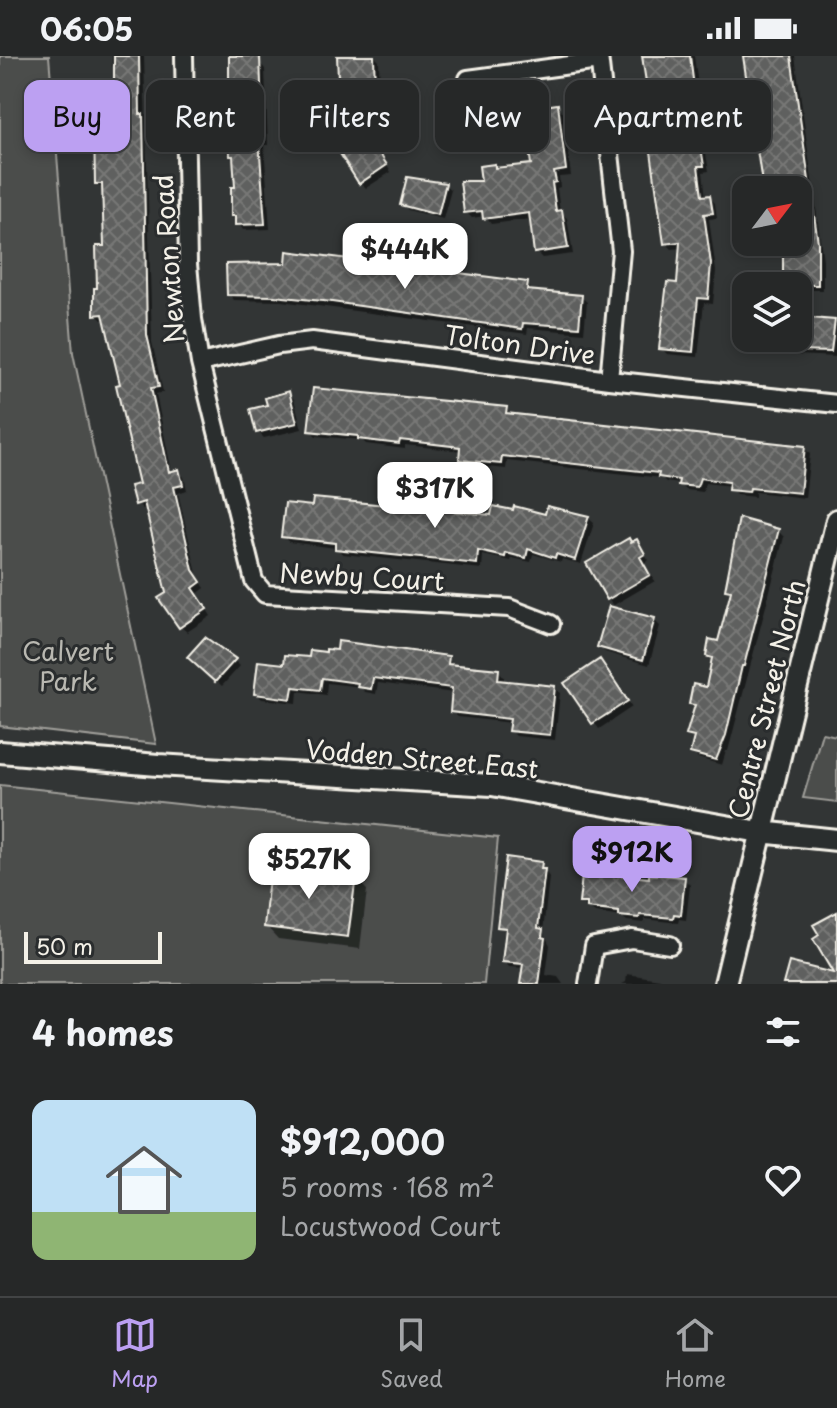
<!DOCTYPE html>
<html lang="en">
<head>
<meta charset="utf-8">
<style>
	:root { --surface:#262828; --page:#2e3030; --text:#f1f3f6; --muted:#a4a6a8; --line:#424445; --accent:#bca0f2 }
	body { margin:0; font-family:"Playpen Sans",sans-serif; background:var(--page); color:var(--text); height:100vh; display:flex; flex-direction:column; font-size:30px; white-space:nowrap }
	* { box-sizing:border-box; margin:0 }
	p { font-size:26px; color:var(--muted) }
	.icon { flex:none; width:44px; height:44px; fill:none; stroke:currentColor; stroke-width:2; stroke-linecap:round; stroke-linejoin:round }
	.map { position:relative; height:928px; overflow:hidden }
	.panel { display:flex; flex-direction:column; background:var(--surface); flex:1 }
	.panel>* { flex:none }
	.top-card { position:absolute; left:24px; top:24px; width:790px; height:72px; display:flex; gap:16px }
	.needle { width:52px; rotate:58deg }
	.fabs { position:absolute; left:732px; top:120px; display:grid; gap:16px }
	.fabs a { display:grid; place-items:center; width:80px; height:80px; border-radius:16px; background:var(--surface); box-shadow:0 4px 12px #0003,0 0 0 2px var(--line); font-size:40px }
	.scale { position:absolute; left:24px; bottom:20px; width:138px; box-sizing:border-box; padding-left:8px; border:4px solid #f4f1e8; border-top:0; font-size:22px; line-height:28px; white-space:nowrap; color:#f4f1e8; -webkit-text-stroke:6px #2a2d2e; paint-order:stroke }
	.price { position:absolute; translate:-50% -68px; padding:0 18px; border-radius:16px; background:#fff; color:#222; font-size:26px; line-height:52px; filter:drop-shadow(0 2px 4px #0008) }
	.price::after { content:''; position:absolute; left:50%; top:48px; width:24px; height:18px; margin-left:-12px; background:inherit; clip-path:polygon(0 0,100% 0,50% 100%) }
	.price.active { background:var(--accent); color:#111 }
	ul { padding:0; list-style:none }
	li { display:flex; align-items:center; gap:24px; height:200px; padding:0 32px }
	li+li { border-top:2px solid var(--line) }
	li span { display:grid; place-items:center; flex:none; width:224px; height:160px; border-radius:16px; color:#555 }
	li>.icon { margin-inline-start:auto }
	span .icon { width:96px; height:96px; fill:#fffc; stroke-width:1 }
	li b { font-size:34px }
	h2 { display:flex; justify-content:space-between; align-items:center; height:96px; padding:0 32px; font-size:34px }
	.chip { padding:0 28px; border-radius:16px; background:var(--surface); box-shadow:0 4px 12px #0003,0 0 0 2px var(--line); font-size:28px; line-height:72px }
	.chip.active { background:var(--accent); color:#111 }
	.status { display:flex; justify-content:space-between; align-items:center; height:56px; padding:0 40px; background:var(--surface); direction:ltr }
	.status svg { height:22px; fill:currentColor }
	.tab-bar { display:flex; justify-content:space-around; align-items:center; height:112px; border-top:2px solid var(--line); background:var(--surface); font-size:22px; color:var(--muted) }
	.tab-bar a { display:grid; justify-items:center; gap:4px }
	.tab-bar .active { color:var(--accent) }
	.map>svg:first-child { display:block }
	.green { fill:#4b4d4c; stroke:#a09f9a; stroke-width:2 }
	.shadow { fill:#0007 }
	.building { fill:url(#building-cross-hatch); stroke:#f4f1e8; stroke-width:2 }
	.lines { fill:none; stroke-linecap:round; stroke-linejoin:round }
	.minor-casing { stroke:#f4f1e8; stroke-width:22 }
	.tertiary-casing { stroke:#f4f1e8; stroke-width:26 }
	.minor { stroke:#2a2d2e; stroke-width:16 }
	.tertiary { stroke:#2a2d2e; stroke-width:20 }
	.labels { text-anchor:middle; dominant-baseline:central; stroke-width:6; stroke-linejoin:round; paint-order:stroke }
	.street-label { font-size:26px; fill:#f4f1e8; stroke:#2a2d2e }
	.park-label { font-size:26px; fill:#b9b8b1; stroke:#2a2d2e }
</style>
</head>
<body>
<div class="status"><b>06:05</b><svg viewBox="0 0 49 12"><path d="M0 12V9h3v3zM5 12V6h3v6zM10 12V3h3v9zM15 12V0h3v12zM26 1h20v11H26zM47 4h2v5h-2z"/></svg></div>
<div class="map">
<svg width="837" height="928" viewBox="0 0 837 928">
	<defs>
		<pattern id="building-cross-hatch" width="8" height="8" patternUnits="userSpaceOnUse" patternTransform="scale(2)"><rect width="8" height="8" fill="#5f605f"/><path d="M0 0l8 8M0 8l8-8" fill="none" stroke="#777776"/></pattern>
	</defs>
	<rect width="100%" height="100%" fill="#323535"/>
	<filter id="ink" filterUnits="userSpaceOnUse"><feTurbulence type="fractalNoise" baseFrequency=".0125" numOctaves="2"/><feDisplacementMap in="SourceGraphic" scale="16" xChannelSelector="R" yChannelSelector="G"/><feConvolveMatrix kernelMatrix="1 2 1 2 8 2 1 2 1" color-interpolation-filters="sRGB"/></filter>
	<g filter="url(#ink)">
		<!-- green -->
		<path class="green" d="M0 0H49L73 297 156 688 0 670Z
			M822 677 837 680V746L803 742Z
			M0 729 498 782 484 928H0Z"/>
		<!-- shadow -->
		<path class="shadow" d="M112 0H144L152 286 163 336 156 338 172 417 178 415 184 421 187 434 178 437 198 522 205 532 197 538 211 560 187 576 181 571 168 537 148 452 143 453 137 447 141 429 106 264H102L96 258 106 192 104 134 97 128 116 70 117 14 112 10Z
			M229 0H258L259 6 265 13 268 89H264L270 173 243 174 233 159 237 133Z
			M339 0H374L379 5 380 38H368L370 64 340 65 334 59 340 24Z
			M644 0H694L699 36 692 37 700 92 706 98 709 115 703 116 706 142H710L715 147 717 162 709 163 716 215 713 248 704 247 698 301 667 298 661 292 679 229 682 192 672 193 666 187Z
			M745 0H795L823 204V234H805L799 225H791L785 219 784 186H798V134H765Z
			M557 50 563 56 571 120 559 121 560 131 557 132 560 156 567 162 573 198 542 202 536 196 531 163 491 168 485 160 472 162 466 156 494 111 498 114 533 109Z
			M372 86 391 116 366 132 360 126Z
			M445 129 451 134 443 163 408 154 402 148Z
			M527 228 533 236 581 241 587 246 584 277 528 272 527 278 281 245 234 244 229 238Z
			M740 254H746V282H798V263L834 266 837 270 836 301 796 299 790 289 762 285V289L743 287 738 281Z
			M289 338 294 343 302 373 264 382 258 376 269 350Z
			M506 353 513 360 804 392 810 398 805 442 755 436V441L736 439 731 430 705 427 703 436 686 434 680 428 666 426 662 422 507 405 506 413 467 409 461 403 462 395 405 389V393L366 388 362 384 316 380 310 374Z
			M547 460 588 462 594 467 581 508 562 503 561 506 533 498 531 506 512 502 511 505 483 499 482 513 343 498 336 492 289 486 283 481 493 462Z
			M778 475 784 481 728 695H726L722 709 698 702 692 696 694 684 688 678 696 652 691 647 707 633 714 606 708 600 720 588 733 538 727 533Z
			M636 486 649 504 644 507 655 525 614 549 608 543 632 488Z
			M654 564 660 570 649 609 605 596 600 591Z
			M220 591 240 610 222 630 190 601Z
			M448 602 453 610 499 615 504 621V626L554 632 560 637 555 684 516 680 510 674 511 667 458 661 452 656 454 637 378 627 376 638 365 636 361 631 327 627 326 639 298 635 297 647 262 643 256 637 286 610 311 604Z
			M606 612 632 651 599 673 567 627Z
			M541 808 549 821 543 876 550 889 546 919 558 921 563 928H521L524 912 509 911 504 905 507 876 500 870Z
			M321 813 327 819 355 822 367 834 360 893 278 883 266 870Z
			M618 816 622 821 650 824 684 823 690 829 686 864 679 863 678 867 645 863 644 867 627 865 622 861 595 857 581 846Z
			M627 918 660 923 666 928H622L626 926Z"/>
		<!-- building -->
		<path class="building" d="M114 0H139L140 58H143L147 279 159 331 151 332 169 416 179 413 183 429 174 431 193 514 201 526 193 532 207 553 179 572 158 542 166 537 144 446 135 449 130 430 139 428 116 329 120 328 103 258 94 259V232H97L96 190H104L102 128H95L94 69 114 68Z
			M229 0H260L263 84H259L265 168 235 169V160H231V131H235L233 100H230L229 86Z
			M337 0H374L375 33H363L365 59 332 60 331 23 338 22Z
			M642 0H690L694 31 687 32 696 91H701L704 110H698L702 140 710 139 713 157 704 158 711 208 708 243 698 242 693 296 659 293 667 226 677 227 680 186 664 188 644 46H649Z
			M743 0H791L818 186V229H797V220H783V196H798V134H763Z
			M558 48 566 114 554 116 556 126 552 127 556 155 562 154 568 192 534 197 529 157 483 163 482 155 464 157 460 125H481L479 110 495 108V112L531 108 523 53Z
			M367 78 387 109 359 128 339 96Z
			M407 121 446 127 438 159 400 149Z
			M287 195 528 226 527 234 582 239 579 271 523 267 522 273 332 246 274 240 227 239 226 208 286 207Z
			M798 261 835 264 831 296 798 295Z
			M313 332 507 351 506 357 805 390 800 437 750 432 749 436 728 434 729 426 700 422 697 431 678 429 679 424 658 421 659 417 502 400 501 408 459 404 460 391 400 384 399 388 358 383V380L308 375Z
			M289 335 297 367 256 377 250 353 267 349 265 342Z
			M313 442 491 459 493 450 513 454 514 450 545 458 547 450 589 460 575 504 556 498 555 502 528 493 526 502 506 497 505 501 478 495 477 508 335 493V487L281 481 285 447 312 450Z
			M739 462 779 473 744 610H742L726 679 716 704 690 697 694 681 686 679 695 649 689 648 693 628 706 631 712 602 706 600 709 583 718 585 731 535 725 534Z
			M629 482 631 486 637 483 645 498 640 501 650 519 607 544 586 507Z
			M609 550 655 562 643 604 597 591Z
			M205 581 236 603 215 626 187 601Z
			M338 585 449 600 448 608 499 613 498 624 555 630 550 679 508 675 510 663 450 656 452 632 373 622 371 633 357 631 358 627 322 622 320 634 293 631 291 643 254 638 258 605 284 608 285 599 309 601 310 594 326 596V593L337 594Z
			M600 603 628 645 592 668 564 627Z
			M506 801 542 806 541 813H545L538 872 543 873 542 881 545 882 539 928H520L523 908 502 906 506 872 497 871Z
			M285 808 322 812V817L356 820 348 881 264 871 270 811 285 813Z
			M583 811 619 815 618 819 649 822V818L685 821 681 859 674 858 673 862 640 859 639 862 619 860V856L587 852V847H579Z
			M837 856V928H783L789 906 833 917 813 883 819 879 813 869Z"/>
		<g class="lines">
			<defs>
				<path id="minor" d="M184 0 188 208 193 263 200 307 254 525 265 538 509 552 551 568
					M599 0 621 195 609 324
					M468 23 599 5
					M200 307 279 289 312 285 609 324 837 348
					M588 928 594 890 632 883 670 889"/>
				<path id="tertiary" d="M0 696 158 709 492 729 760 776 837 784
					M725 928 837 464"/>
			</defs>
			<!-- minor casing -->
			<use href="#minor" class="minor-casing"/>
			<!-- tertiary casing -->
			<use href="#tertiary" class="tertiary-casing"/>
			<!-- minor -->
			<use href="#minor" class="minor"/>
			<!-- tertiary -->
			<use href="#tertiary" class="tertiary"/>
		</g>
	</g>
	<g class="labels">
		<!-- street labels -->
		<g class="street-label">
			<text transform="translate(168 203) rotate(-94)">Newton Road</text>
			<text transform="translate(520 288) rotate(8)">Tolton Drive</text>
			<text transform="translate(362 520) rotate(3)">Newby Court</text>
			<text transform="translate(766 643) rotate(-76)">Centre Street North</text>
			<text transform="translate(422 702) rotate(5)">Vodden Street East</text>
		</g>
		<!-- park labels -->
		<g class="park-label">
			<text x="68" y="594">Calvert<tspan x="68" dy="30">Park</tspan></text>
		</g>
	</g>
</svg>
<div class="fabs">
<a><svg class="needle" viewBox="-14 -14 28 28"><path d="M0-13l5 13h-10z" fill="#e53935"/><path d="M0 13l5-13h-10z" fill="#a4a6a8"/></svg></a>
<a><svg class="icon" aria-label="layers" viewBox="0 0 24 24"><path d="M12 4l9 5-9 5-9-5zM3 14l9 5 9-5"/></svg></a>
</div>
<div class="scale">50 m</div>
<b class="price" style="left:405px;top:235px">$444K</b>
<b class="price" style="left:435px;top:474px">$317K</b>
<b class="price active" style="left:632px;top:838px">$912K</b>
<b class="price" style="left:309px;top:845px">$527K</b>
<div class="top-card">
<a class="chip active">Buy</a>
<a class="chip">Rent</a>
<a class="chip">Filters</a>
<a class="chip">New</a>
<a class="chip">Apartment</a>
</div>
</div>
<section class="panel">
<h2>4 homes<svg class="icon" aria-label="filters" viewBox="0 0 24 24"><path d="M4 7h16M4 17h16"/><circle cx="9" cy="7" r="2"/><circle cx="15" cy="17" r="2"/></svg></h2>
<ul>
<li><span style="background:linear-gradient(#bfe0f5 70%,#8fb573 0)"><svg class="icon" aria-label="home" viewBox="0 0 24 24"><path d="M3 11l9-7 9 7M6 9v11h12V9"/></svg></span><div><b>$912,000</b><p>5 rooms · 168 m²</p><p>Locustwood Court</p></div><svg class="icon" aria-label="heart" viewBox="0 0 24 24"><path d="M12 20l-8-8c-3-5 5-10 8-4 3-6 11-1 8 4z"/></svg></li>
</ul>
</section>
<nav class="tab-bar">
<a class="active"><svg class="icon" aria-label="map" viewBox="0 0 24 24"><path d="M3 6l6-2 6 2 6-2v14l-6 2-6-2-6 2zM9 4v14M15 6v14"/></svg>Map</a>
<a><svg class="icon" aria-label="saved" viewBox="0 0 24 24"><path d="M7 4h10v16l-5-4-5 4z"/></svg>Saved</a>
<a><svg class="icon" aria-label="home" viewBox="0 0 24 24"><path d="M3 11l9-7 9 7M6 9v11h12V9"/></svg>Home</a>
</nav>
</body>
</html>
